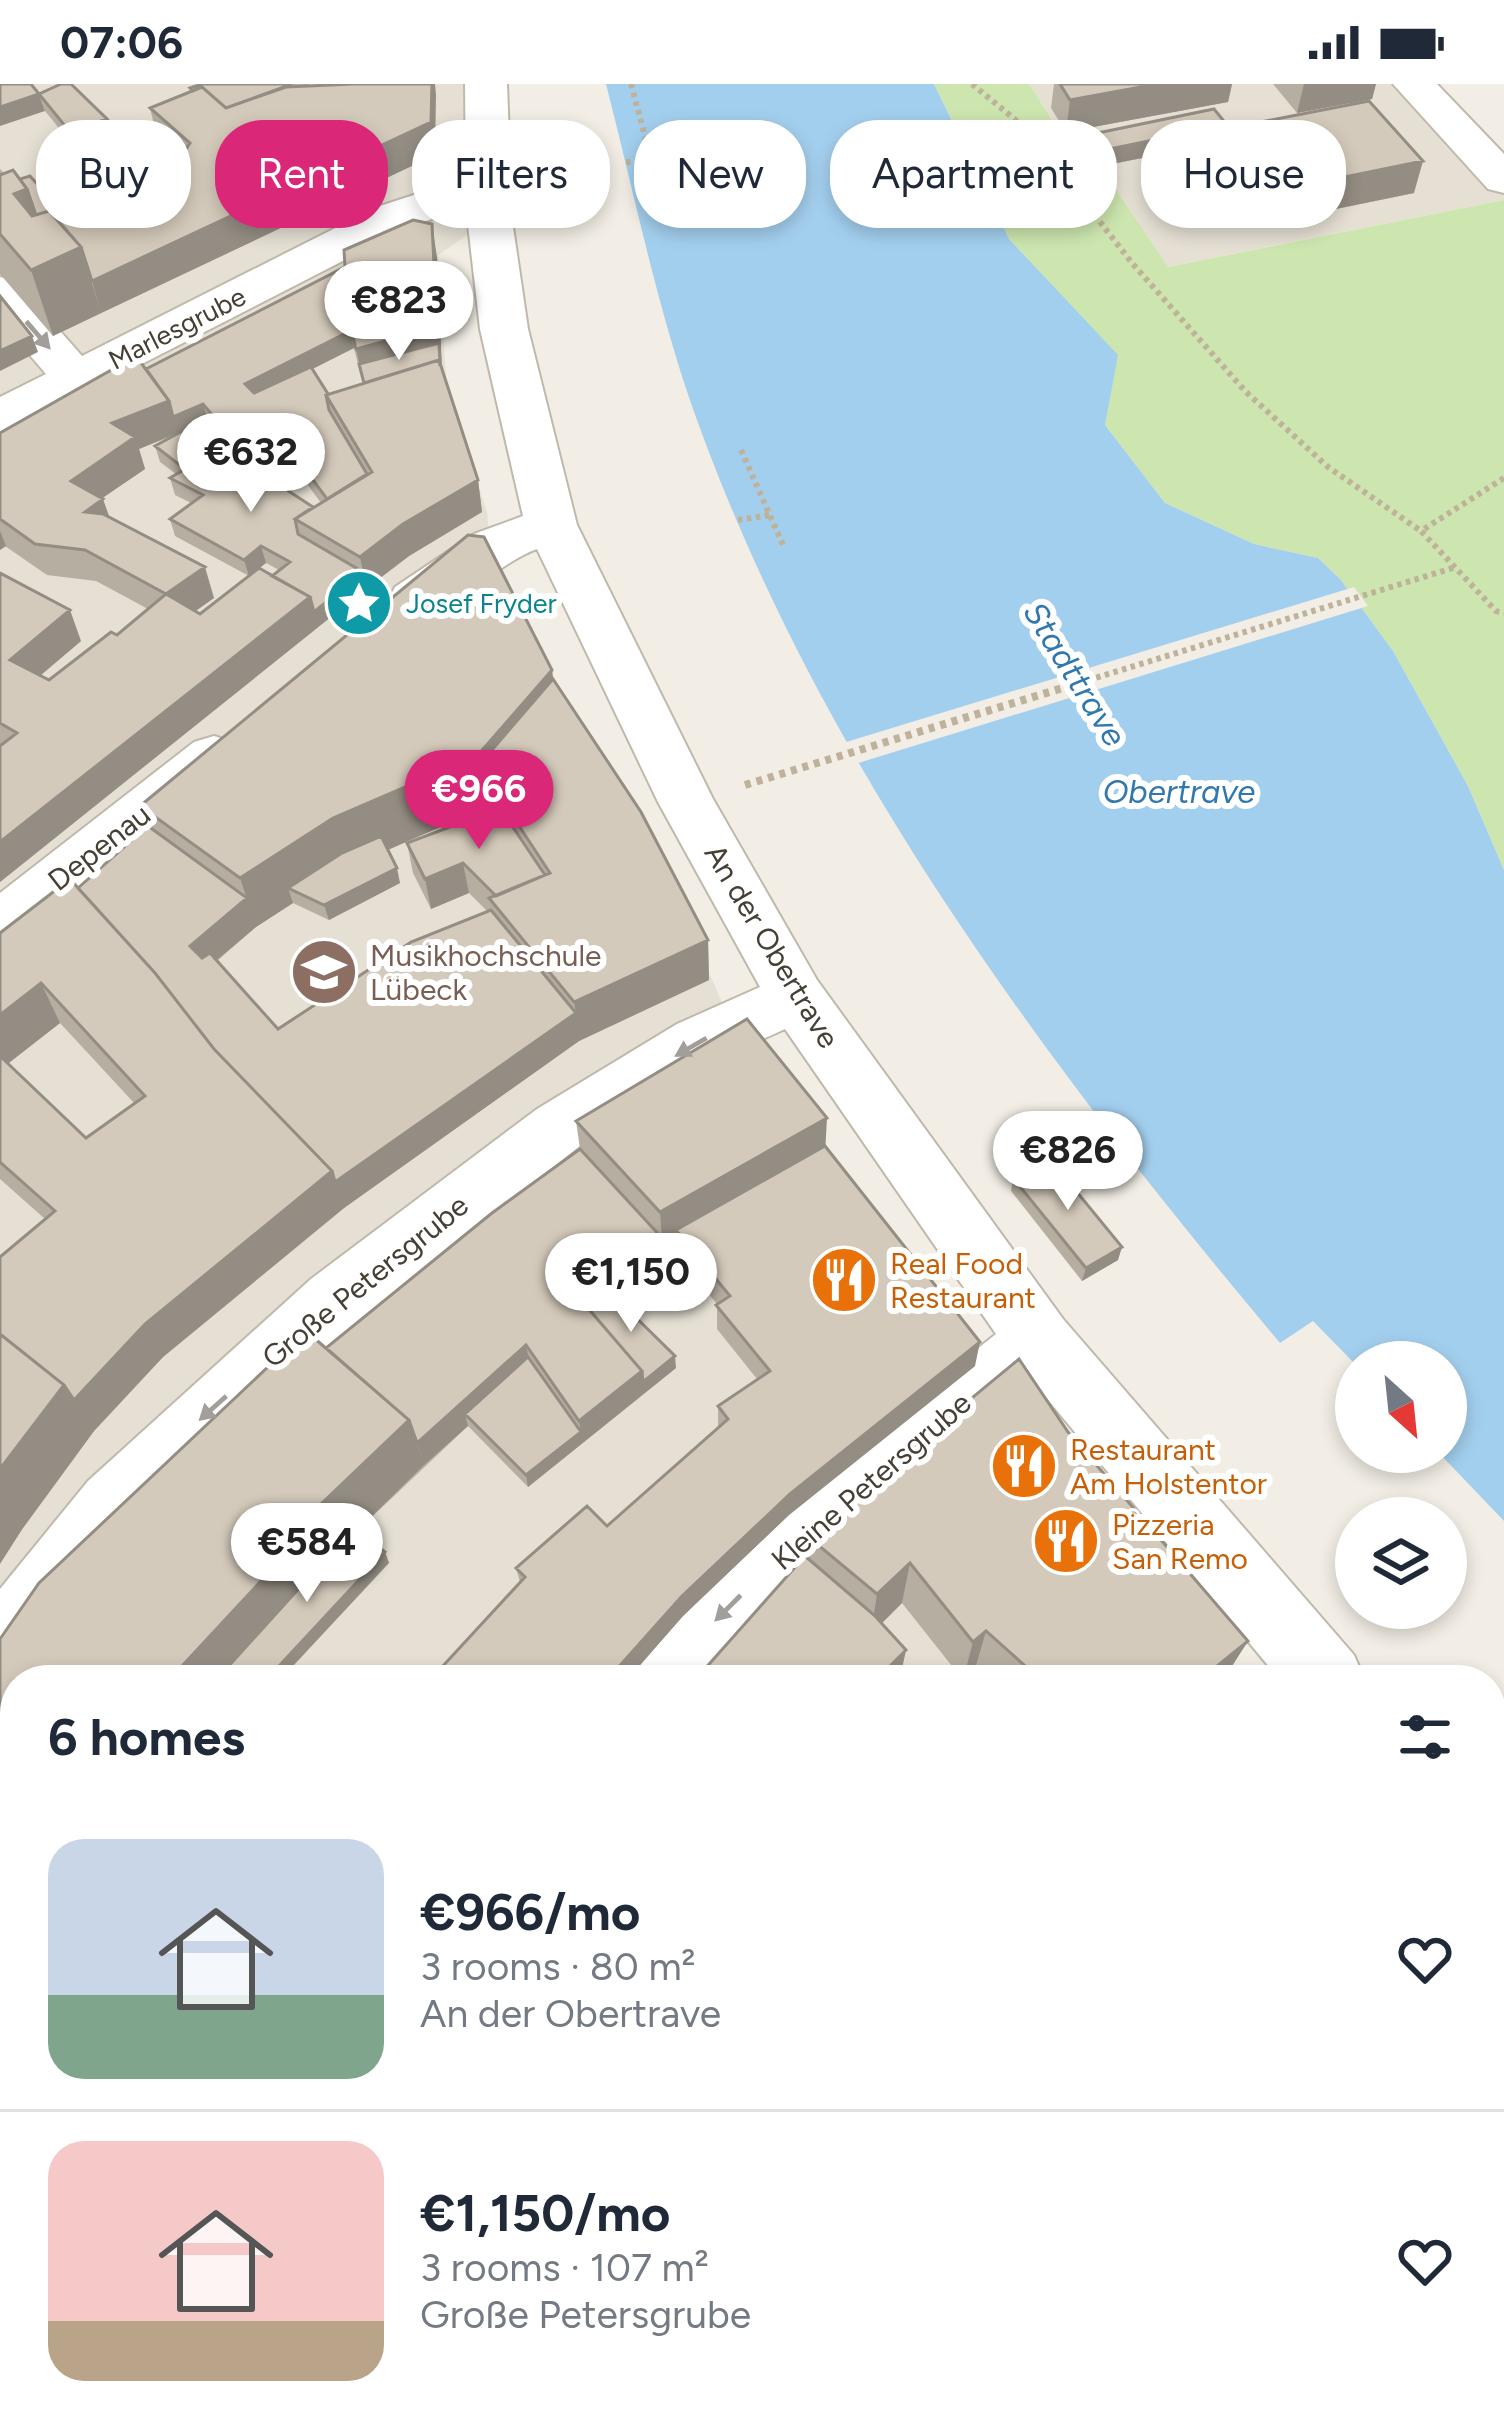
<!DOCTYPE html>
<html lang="en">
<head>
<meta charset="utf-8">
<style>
	:root { --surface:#fff; --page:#f2f2f3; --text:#1f2937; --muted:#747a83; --line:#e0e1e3; --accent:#db2777 }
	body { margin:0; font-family:Figtree,sans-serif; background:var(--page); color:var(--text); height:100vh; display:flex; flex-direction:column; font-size:45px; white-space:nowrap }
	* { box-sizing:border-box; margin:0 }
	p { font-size:39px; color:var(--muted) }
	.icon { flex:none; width:66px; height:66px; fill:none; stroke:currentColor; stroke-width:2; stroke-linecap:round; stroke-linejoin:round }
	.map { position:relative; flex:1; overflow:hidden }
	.details { position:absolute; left:0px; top:1581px; width:1506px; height:771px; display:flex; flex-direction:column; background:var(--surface); border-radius:48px 48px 0 0; box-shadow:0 6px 18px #0003 }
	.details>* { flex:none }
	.hud { position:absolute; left:36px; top:36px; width:1434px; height:108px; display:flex; gap:24px }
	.needle { width:78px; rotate:153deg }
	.buttons { position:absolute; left:1335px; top:1257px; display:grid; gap:24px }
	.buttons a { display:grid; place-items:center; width:132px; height:132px; border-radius:50%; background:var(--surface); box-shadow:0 6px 18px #0003; font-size:60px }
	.price { position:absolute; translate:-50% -102px; padding:0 27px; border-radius:42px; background:#fff; color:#222; font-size:39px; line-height:78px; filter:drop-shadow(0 3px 6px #0008) }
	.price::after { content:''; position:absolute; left:50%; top:72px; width:36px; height:27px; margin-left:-18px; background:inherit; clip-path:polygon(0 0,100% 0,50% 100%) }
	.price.active { background:var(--accent); color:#fff }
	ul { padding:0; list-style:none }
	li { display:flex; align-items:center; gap:36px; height:300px; padding:0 48px }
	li+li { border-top:3px solid var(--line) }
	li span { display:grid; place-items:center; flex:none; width:336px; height:240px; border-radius:36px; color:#555 }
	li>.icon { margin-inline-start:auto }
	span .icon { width:144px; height:144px; fill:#fffc; stroke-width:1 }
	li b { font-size:51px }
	h2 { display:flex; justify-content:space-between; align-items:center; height:144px; padding:0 48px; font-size:51px }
	.chip { padding:0 42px; border-radius:48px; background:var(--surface); box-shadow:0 6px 18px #0003; font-size:42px; line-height:108px }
	.chip.active { background:var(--accent); color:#fff }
	.status { display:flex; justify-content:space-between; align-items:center; height:84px; padding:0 60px; background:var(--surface); direction:ltr }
	.status svg { height:33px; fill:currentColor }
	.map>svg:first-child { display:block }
	.residential { fill:#e6e0d4 }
	.green { fill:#cde6af }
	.water { fill:#a3cfee }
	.pier { fill:#f2eee5 }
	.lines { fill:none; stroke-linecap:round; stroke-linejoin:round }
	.minor-casing { stroke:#c0b9ab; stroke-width:4 }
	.path-far2 { stroke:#bfb29a; stroke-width:6; stroke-dasharray:4.5 4.5; stroke-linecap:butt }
	.path-far1 { stroke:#bfb29a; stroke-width:8; stroke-dasharray:6 6; stroke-linecap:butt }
	.path { stroke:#bfb29a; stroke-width:9; stroke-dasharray:8 8; stroke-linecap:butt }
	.minor { fill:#fff; fill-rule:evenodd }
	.wall { fill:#b6aea1; fill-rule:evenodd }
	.shaded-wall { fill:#948d83 }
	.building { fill:#d4cabb; stroke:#948d83; stroke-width:3 }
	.oneway { fill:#a29f9a }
	.labels { text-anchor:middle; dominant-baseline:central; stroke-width:12; stroke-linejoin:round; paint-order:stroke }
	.far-street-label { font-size:27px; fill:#453f35; stroke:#fff }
	.far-culture-label { font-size:27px; fill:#0d838f; stroke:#fff; text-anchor:start }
	.street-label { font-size:30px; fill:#453f35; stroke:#fff }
	.education-label { font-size:30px; fill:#785e54; stroke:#fff; text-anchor:start }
	.food-label { font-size:30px; fill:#c56008; stroke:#fff; text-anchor:start }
	.water-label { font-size:33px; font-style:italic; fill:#3178ae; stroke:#fff }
</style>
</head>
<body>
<div class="status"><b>07:06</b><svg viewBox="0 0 49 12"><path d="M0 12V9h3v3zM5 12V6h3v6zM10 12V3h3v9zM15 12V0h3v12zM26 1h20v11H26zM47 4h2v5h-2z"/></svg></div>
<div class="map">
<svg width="1504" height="2351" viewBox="0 0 1504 2351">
	<rect width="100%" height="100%" fill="#f2eee5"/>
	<!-- residential -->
	<path class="residential" d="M0 0H486L489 136 438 171 447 307 487 428 494 504 646 767 712 895 751 989 1058 1391 1236 1596H15V2337H1491L1504 1914V2351H0Z
		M1029 0H1414L1504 96V116L1167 183 1104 88 1088 90Z"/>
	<!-- green -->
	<path class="green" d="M934 0H1029L1087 90 1104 88 1168 183 1504 116V786L1468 702 1393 567 1341 496 1318 474 1254 460 1165 419 1105 341 1117 271 1009 155Z"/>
	<!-- water -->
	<path class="water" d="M606 0H934L1009 155 1118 271 1105 341 1165 419 1254 460 1318 474 1341 496 1393 567 1468 702 1504 786V1437L1438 1368H1446V1278L1356 1281 1313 1237 1280 1259C1044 978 817 674 693 325 656 219 634 109 606 0Z"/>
	<!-- pier -->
	<path class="pier" d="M1354 503 1368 522 855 680 843 659Z"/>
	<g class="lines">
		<defs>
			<path id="minor" d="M465 0H507L512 136 528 245 577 441 713 715 817 896 1063 1235 1354 1571 1365 1596H1280L1035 1300 839 1461 708 1596H620L631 1571 789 1415 996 1250 785 945 721 974 581 1061 359 1237 138 1443 26 1587 0 1597V1505L88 1397 311 1195 537 1025 677 940 760 903 658 718 537 465C491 481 444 543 395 529L388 516 395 503 474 450 523 432 480 245 466 123 409 143 17 344 0 349V313L46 290 0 236V193L16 197 82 272 377 123 466 94Z
				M1393 0H1437L1504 70V109L1488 105Z
				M214 652 234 658 242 672 234 686 21 857 0 864V809L194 658Z
				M1491 1723 1504 1728V1814L1491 1809Z
				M0 1828 15 1834V1915L0 1909Z
				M502 2337H598L592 2351H496Z"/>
		</defs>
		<!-- minor casing -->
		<use href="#minor" class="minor-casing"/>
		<!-- path-far2 -->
		<path class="path-far2" d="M631 0 656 93
			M972 0 1029 47 1132 179 1245 307 1328 383 1421 447
			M626 78 651 76
			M203 338 227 369
			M741 366 783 461
			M1504 394 1421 447 1496 527 1504 529
			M738 436 770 431
			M1079 599 1456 483"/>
		<!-- path-far1 -->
		<path class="path-far1" d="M745 701 1089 596"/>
		<!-- path -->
		<path class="path" d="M0 2274 15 2270
			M103 2337 106 2351"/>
		<!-- minor -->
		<use href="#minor" class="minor"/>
	</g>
	<!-- wall -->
	<path class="wall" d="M202 0H309V2L435 0V71L53 252 0 190V85L4 89 20 95 62 128 68 126 63 109 74 105 67 86 135 85 175 71 158 57 150 24 191 7 190 4Z
		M1054 0H1232L1228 18 1066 48 1051 24Z
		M1273 0H1376L1372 15 1297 29Z
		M39 10 107 35 111 51 75 64 45 27Z
		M1226 45 1414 109 1268 139 1218 78 1222 58 1097 83 1086 68 1088 51Z
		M437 173 442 288 478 396 482 428 409 472 367 504 0 798V489L81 557 40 592 49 596 117 551 148 525 96 497 47 491 5 462 0 466V349L146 285ZM354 264 363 300 328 310 312 285ZM208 336 241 376 221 363 198 340ZM180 349 155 362 160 378 176 390 170 394 175 411 191 419 170 435 175 452 249 492 200 530 195 527 214 514 109 433 102 414 145 385 139 365ZM283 367 321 419 313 423 249 381ZM266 479 279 486 272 492 255 487Z
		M552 586 553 595 708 856 709 896 579 957 344 1124 163 1273 94 1347 23 1444 45 1135 0 1095V849L78 804 148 742 140 722ZM486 723 489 728 407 759 413 789 431 825 469 809 487 827 278 945 217 877 256 843 293 819 329 836 400 799 388 766ZM60 939 135 1020 86 1054 8 979Z
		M576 1037 825 1062 975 1282 789 1431 683 1532 627 1596H430L520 1498 516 1484 607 1442 718 1344V1322L757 1295 717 1245V1220L677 1172 664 1180 617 1214 676 1284 528 1403 468 1342 357 1447 385 1468 389 1479 15 1596V1847L0 1841V1555L326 1264 580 1065Z
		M1013 1094 1118 1176 1082 1197 1011 1107Z
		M1068 1348 1248 1557 1223 1596H987L975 1585 963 1596 902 1519 882 1539 902 1585 805 1472 806 1451Z
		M1491 1869 1504 1884V2351H1322L1309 2337H1491Z"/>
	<!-- shaded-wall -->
	<path class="shaded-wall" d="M432 0H435L436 11 435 71 101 229 92 197Z
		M1157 0H1232L1228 18 1066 48 1070 16Z
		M1304 0H1376L1372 15 1297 29Z
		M39 10 45 27 0 42V23Z
		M107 35 111 51 75 64 70 48Z
		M1227 41 1222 58 1097 83 1100 67Z
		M1423 77 1414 109 1268 139 1276 107Z
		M5 100 27 105 49 171Z
		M432 140 437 173 443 308 363 296 356 265Z
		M81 163 101 229 53 252 31 186Z
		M350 247 354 264 249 317 245 300Z
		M32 252 38 268 0 287V267Z
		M169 317 203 320 208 336 139 365 145 385 82 428 71 397 112 339Z
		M279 350 283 367 247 382 242 366Z
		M478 396 482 428 409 472 367 504 0 798V758L310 513 363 488 360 473 403 440Z
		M103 415 114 446 85 428Z
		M0 447 6 462 0 466Z
		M261 462 266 479 249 492 244 476Z
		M205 483 214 514 176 541 166 510Z
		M70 526 81 557 22 607 10 576Z
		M552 586 558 638 479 681 486 723 346 784 288 804 293 819 256 843 240 794Z
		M463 779 469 809 431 825 425 795Z
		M397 784 400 799 329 836 324 821Z
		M247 814 256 843 200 890 190 862Z
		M708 856 709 896 579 957 344 1124 335 1098 576 929 574 918Z
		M41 899 60 939 0 986V931Z
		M827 1034 824 1089 676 1146 677 1172 664 1180 660 1128Z
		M332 1087 344 1124 163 1273 94 1347 23 1444 0 1480V1385L64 1301 145 1240Z
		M662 1154 664 1180 589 1236 580 1215Z
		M1122 1163 1118 1176 1082 1197 1086 1184Z
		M980 1258 975 1282 789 1431 683 1532 627 1596H607L682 1512 790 1410Z
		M526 1261 531 1285 465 1330 468 1342 424 1381 417 1359Z
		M675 1272 676 1284 528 1403 526 1391 581 1348 579 1337 642 1287Z
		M409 1336 424 1381 303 1500 231 1596H173L277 1462Z
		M385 1468 389 1479 280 1596H266Z
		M910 1479 902 1519 871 1550 877 1510Z
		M986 1547 975 1585 963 1596 973 1558Z
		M1248 1557 1223 1596H1200Z
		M906 1566 902 1585 891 1596H876Z
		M15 1781V1841L0 1832V1808Z"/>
	<!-- building -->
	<path class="building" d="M0 0H31L39 10 0 23Z
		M61 0H71L107 35 70 48 39 10Z
		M202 0H292L226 24 202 3 193 7 190 4Z
		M353 0H432L431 38 92 197 81 163 54 132 76 122 63 109 184 68 190 59 150 24 202 3 226 24 286 3Z
		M1060 0H1157L1070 16Z
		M1369 17 1423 77 1276 107 1225 45Z
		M1214 25 1227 41 1100 67 1088 51Z
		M124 68 135 85 79 104 67 86Z
		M13 86 27 105 14 110 32 132 49 127 81 163 31 186 0 150V91Z
		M30 92 62 128 54 132 49 127 36 131 27 105 20 95Z
		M413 136 432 140 437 243 356 265 348 232 344 166Z
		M345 183 348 232 350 247 245 300 254 309 311 283 328 310 326 311 329 326 367 390 327 415 279 350 242 366 203 320 173 333 169 317 146 285Z
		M0 212 32 252 0 267Z
		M439 259 440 282 439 276 364 299 359 280Z
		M136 272 169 317 112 339 135 353 71 397 103 415 85 428 103 430 205 483 166 510 200 530 259 484 310 513 0 758V662L17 649 0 639V489L70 526 10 576 49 596 111 548 117 551 166 510 85 466 35 460 0 435V349Z
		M439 276 478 396 403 440 360 473 295 435 372 388 326 311Z
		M197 339 221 363 313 423 295 435 298 450 363 488 314 528 310 513 272 492 290 478 261 462 244 476 170 435 203 411 170 394 185 385 155 362Z
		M468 451 484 453 552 586 477 672 333 734 240 794 140 722Z
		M553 595 641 728 708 856 574 918 489 814 550 789 479 681Z
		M500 724 545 791 496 812 463 779 425 795 407 759Z
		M148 742 247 814 190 862 202 874 210 869 278 945 411 858 491 826 576 929 335 1098 332 1087 214 965 155 889 78 804Z
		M381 752 397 784 324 821 288 804 342 769Z
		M70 795 155 889 214 965 332 1087 145 1240 74 1316 64 1301 0 1250V1173L55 1127 0 1078V972L86 1054 145 1012 41 899 0 931V849Z
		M747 935 827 1034 660 1128 576 1037Z
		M825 1062 980 1258 790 1410 682 1512 607 1596H430L525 1493 516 1484 587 1422 607 1442 728 1335 718 1322 770 1287 716 1221 730 1212 676 1146Z
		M580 1065 662 1154 580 1215 642 1287 579 1337 526 1261 417 1359 409 1336 326 1264 492 1129Z
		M1049 1074 1122 1163 1086 1184 1013 1094Z
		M609 1207 675 1272 643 1298 642 1287 587 1223Z
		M306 1247 409 1336 277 1462 287 1469 183 1581 173 1596H15V1781L0 1808V1555L39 1499Z
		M0 1250 64 1301 0 1385Z
		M528 1273 581 1348 526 1391 465 1330Z
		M1019 1275 1068 1348 1248 1557 1200 1596H1041L986 1547 973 1558 910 1479 877 1510 806 1451Z
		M349 1440 385 1468 266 1596H216L303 1500 298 1489Z
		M805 1472 874 1531 906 1566 876 1596H695Z
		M1491 1869 1504 1884V2080L1491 2092Z
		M0 1892 15 1897V2043L0 2038Z
		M1504 2084V2340L1501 2343 1491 2331V2097Z
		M693 2337H1289L1299 2351H675Z
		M1326 2337H1488L1493 2343 1485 2351H1338Z"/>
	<!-- one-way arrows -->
	<defs><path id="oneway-solid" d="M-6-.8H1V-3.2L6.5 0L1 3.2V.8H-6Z" transform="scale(3)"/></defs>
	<g class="oneway">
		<use href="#oneway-solid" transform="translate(38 251) rotate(49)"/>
		<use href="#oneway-solid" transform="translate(691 963) rotate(150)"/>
		<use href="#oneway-solid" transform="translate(213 1324) rotate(138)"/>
		<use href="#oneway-solid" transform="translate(728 1524) rotate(135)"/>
	</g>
	<!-- icons -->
	<defs>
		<symbol id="sight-disc" viewBox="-11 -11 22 22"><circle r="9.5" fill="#0f9aa8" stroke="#fff"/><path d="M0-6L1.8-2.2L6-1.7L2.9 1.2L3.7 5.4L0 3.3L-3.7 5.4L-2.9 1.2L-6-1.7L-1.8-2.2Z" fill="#fff"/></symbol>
		<symbol id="university-disc" viewBox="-11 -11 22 22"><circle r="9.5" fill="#8d6e63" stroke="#fff"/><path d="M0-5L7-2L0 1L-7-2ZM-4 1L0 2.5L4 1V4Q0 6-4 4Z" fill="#fff"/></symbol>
		<symbol id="restaurant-disc" viewBox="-11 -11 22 22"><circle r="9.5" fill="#e8710a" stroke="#fff"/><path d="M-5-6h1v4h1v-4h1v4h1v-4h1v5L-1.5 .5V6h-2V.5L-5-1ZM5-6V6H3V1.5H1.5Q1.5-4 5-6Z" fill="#fff"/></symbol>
	</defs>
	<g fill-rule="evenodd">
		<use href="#sight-disc" x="321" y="481" width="76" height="76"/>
		<use href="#university-disc" x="286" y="850" width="76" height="76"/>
		<use href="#restaurant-disc" x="806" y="1158" width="76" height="76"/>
		<use href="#restaurant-disc" x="986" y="1344" width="76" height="76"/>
		<use href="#restaurant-disc" x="1028" y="1419" width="76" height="76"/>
	</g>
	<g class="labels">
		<!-- far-street labels -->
		<g class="far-street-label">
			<text transform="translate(177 244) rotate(-27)">Marlesgrube</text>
		</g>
		<!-- far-culture labels -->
		<g class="far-culture-label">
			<text x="406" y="519">Josef Fryder</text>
		</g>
		<!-- street labels -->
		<g class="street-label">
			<text transform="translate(99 763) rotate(-38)">Depenau</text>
			<text transform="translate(772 862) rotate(59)">An der Obertrave</text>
			<text transform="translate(365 1197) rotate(-39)">Große Petersgrube</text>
			<text transform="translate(871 1397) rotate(-41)">Kleine Petersgrube</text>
		</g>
		<!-- education labels -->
		<g class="education-label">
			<text x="370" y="871">Musikhochschule<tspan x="370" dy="34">Lübeck</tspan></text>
		</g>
		<!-- food labels -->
		<g class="food-label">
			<text x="890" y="1179">Real Food<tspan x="890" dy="34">Restaurant</tspan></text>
			<text x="1070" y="1365">Restaurant<tspan x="1070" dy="34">Am Holstentor</tspan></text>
			<text x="1112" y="1440">Pizzeria<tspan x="1112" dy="34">San Remo</tspan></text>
		</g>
		<!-- water labels -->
		<g class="water-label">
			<text transform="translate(1075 590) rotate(58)">Stadttrave</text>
			<text x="1179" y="707">Obertrave</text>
		</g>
	</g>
</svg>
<div class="buttons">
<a><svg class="needle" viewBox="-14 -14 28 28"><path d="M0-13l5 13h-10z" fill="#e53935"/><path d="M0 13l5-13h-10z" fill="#747a83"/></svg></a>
<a><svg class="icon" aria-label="layers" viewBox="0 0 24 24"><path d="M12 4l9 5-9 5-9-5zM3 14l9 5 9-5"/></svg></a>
</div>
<b class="price" style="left:399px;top:279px">€823</b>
<b class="price" style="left:251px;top:431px">€632</b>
<b class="price active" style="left:479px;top:768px">€966</b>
<b class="price" style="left:1068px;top:1129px">€826</b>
<b class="price" style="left:631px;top:1251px">€1,150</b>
<b class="price" style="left:307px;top:1521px">€584</b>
<div class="hud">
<a class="chip">Buy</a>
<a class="chip active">Rent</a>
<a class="chip">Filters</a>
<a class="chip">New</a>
<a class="chip">Apartment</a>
<a class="chip">House</a>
</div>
<section class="details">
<h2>6 homes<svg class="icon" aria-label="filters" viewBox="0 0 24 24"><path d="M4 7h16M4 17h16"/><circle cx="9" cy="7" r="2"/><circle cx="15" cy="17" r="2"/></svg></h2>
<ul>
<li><span style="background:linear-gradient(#c9d6e8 65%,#7fa58c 0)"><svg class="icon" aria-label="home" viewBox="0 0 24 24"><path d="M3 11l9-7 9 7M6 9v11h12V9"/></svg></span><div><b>€966/mo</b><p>3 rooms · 80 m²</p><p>An der Obertrave</p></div><svg class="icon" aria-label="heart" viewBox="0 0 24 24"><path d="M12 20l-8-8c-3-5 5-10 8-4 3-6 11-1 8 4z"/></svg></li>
<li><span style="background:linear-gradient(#f6c9c9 75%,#b9a48a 0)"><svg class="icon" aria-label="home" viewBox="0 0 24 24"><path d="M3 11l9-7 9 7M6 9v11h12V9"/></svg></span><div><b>€1,150/mo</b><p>3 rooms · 107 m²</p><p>Große Petersgrube</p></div><svg class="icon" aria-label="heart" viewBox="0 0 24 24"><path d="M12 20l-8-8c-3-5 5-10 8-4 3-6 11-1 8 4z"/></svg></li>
</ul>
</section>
</div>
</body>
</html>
